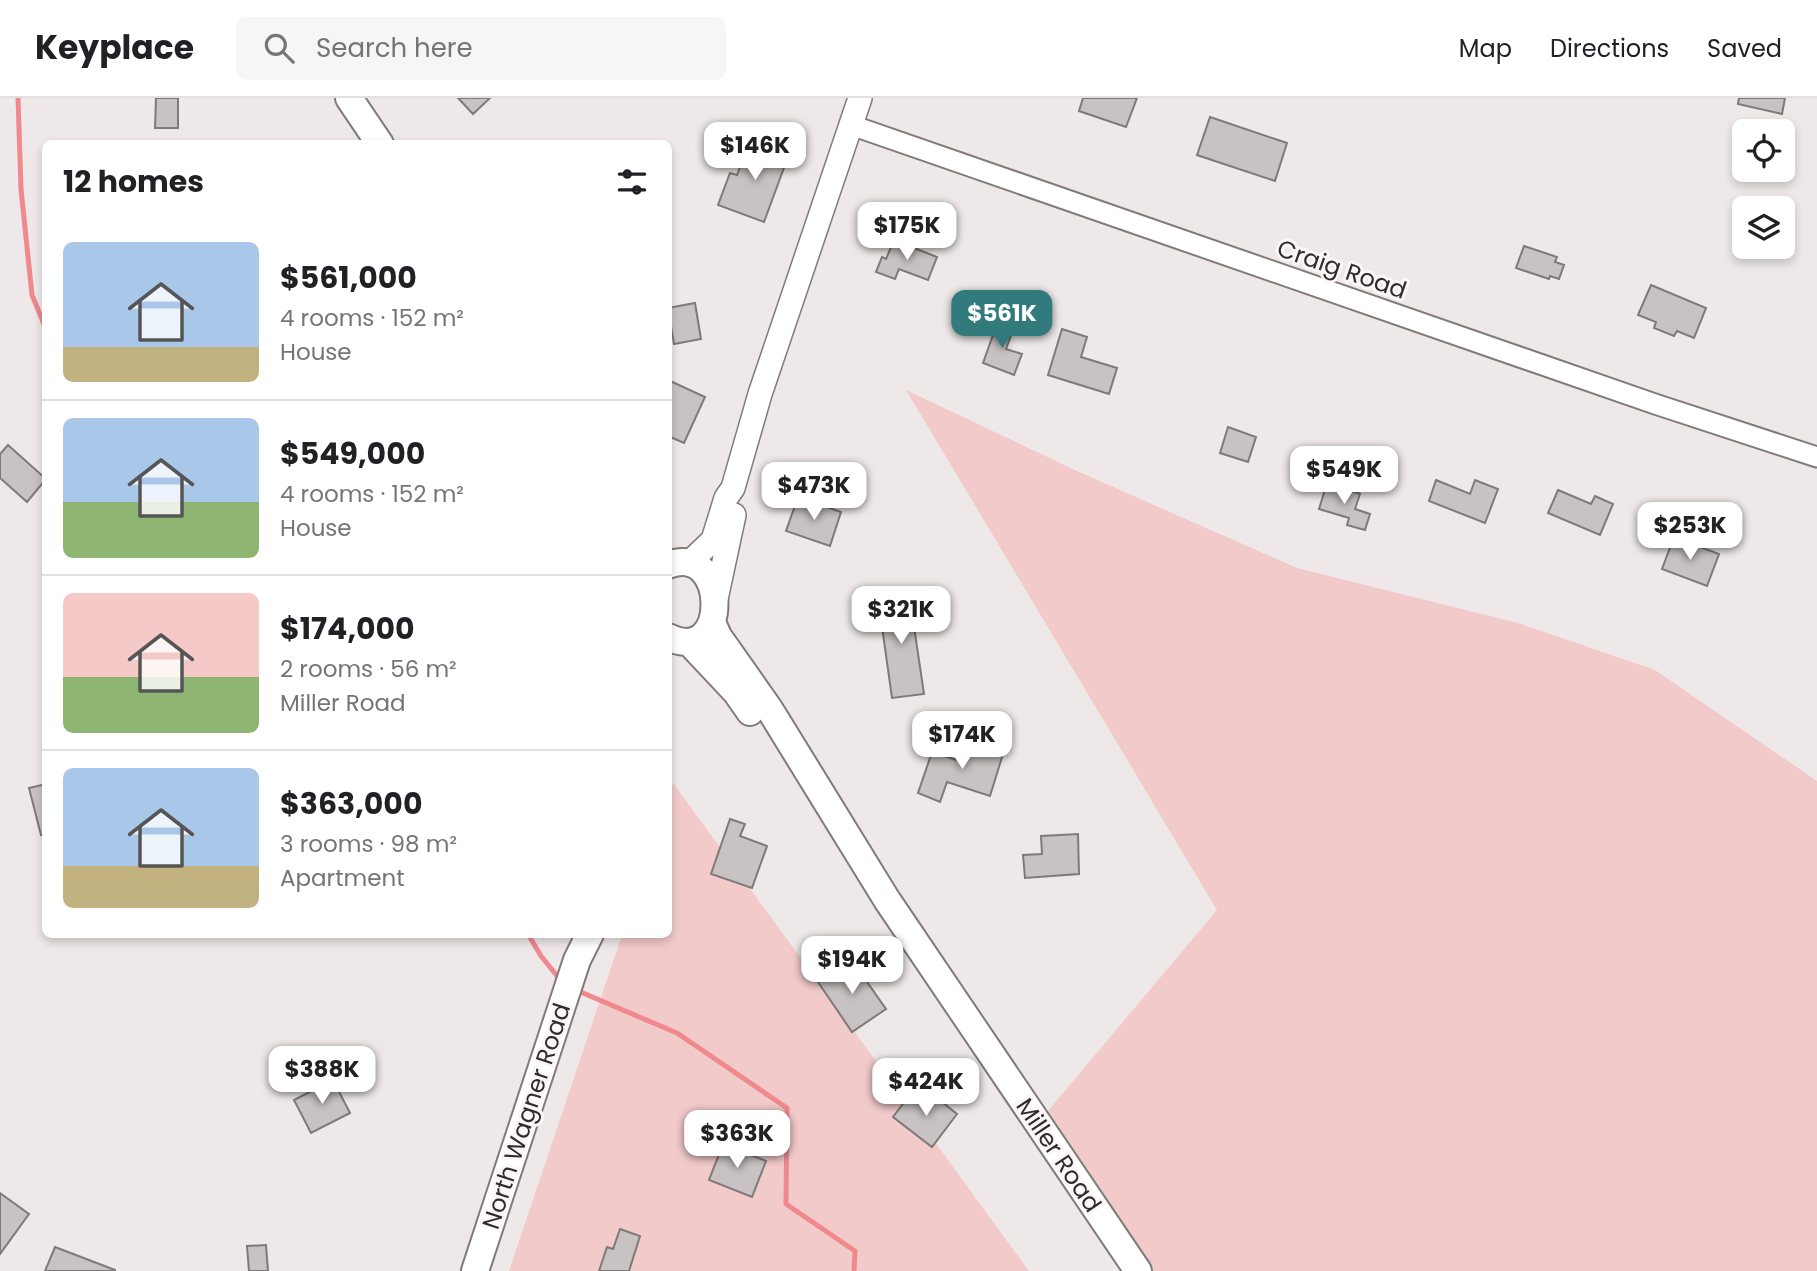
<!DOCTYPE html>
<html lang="en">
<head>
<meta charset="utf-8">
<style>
	:root { --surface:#fff; --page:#f6f6f6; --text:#202124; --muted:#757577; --line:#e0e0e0; --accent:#327b7d }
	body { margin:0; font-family:Poppins,sans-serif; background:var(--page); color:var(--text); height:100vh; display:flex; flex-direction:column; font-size:26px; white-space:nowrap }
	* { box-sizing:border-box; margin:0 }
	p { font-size:23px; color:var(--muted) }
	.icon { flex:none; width:38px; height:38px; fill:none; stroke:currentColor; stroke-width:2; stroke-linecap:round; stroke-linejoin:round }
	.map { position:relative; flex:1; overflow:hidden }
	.details { position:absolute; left:42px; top:42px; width:630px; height:798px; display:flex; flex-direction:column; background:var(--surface); border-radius:10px; box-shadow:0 4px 10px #0003 }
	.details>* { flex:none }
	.fabs { position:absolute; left:1732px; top:21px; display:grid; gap:14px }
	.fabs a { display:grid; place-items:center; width:63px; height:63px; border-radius:10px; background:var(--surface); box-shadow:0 4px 10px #0003; font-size:35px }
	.price { position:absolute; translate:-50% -60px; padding:0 16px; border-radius:14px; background:#fff; color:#222; font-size:23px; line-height:46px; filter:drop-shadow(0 2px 4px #0008) }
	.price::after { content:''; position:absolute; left:50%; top:42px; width:21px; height:16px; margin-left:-10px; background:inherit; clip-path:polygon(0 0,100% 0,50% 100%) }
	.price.selected { background:var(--accent); color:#fff }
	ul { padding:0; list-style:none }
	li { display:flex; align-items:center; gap:21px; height:175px; padding:0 21px }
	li+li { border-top:2px solid var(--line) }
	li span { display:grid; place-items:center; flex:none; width:196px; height:140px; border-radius:10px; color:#555 }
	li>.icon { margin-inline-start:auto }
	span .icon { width:84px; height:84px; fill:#fffc; stroke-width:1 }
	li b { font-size:30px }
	h2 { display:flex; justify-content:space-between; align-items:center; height:84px; padding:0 21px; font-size:30px }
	header { display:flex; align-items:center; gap:42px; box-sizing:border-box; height:98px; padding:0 35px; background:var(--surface); border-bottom:2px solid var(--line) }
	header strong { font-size:33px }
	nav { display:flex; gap:38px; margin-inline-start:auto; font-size:24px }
	.search { width:490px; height:63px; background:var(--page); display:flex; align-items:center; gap:18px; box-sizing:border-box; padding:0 24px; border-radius:10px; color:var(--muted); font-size:26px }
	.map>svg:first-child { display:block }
	.green { fill:#f2caca }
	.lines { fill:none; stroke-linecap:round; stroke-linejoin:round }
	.stream { stroke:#ef898d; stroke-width:5 }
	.building { fill:#c8c2c2; stroke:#7f7979; stroke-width:2 }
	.minor-casing { stroke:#807a7a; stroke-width:23 }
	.tertiary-casing { stroke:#807a7a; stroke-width:26 }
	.secondary-casing { stroke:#807a7a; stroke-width:30 }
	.minor { stroke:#fff; stroke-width:19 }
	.tertiary { stroke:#fff; stroke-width:23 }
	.secondary { stroke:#fff; stroke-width:26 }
	.labels { text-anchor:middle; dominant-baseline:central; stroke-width:6; stroke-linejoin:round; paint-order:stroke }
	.street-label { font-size:24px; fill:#2e2c2c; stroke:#fcf5f5 }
</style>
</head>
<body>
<header>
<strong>Keyplace</strong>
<div class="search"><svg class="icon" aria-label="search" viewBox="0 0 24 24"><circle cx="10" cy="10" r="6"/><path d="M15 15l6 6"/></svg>Search here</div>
<nav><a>Map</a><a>Directions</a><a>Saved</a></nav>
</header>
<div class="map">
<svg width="1817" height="1173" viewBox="0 0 1817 1173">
	<rect width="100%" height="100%" fill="#eee8e8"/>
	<!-- green -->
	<path class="green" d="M906 292 1077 373 1297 470 1518 525 1655 572 1817 683V1173H1138L1037 1026 1217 812Z
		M673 685 1029 1173H509L622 837 668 836V698Z"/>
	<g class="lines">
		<!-- stream -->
		<path class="stream" d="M18 0 21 91 32 197 46 231
			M528 836 541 858 562 884
			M576 892 677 935 787 1010 786 1106 855 1153 854 1173"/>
	</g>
	<!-- building -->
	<path class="building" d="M156 0H178V30H155Z
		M458 0H490L473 16Z
		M1083 0H1137L1126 29 1079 13Z
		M1739 0H1785L1782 16 1738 6Z
		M1210 19 1287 45 1275 83 1197 57Z
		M750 42 789 56 764 124 718 107 730 75 737 77Z
		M894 142 937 159 928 182 899 171 895 181 876 174 882 159 886 161Z
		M1524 148 1557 159 1555 164 1564 167 1559 181 1550 178 1549 181 1516 170Z
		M1651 187 1706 210 1694 240 1677 233 1674 238 1654 230 1656 224 1638 217Z
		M695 205 701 241 674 246 668 210Z
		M998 223 1014 229 1006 251 1022 256 1014 277 983 265Z
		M1062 231 1087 239 1081 259 1117 270 1109 296 1048 277Z
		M668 282 705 299 684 345 668 338Z
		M1228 329 1256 339 1248 364 1220 355Z
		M8 347 46 381 27 404 0 380V356Z
		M1436 382 1470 396 1475 382 1498 391 1485 425 1429 403Z
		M1327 385 1360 396 1355 411 1370 416 1365 432 1347 427 1349 420 1319 411Z
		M1558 392 1591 406 1595 398 1613 406 1600 437 1548 415Z
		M798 399 841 414 830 448 786 433Z
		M1674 439 1719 456 1707 488 1662 471Z
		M909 495 924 596 892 600 878 500Z
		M962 642 1003 656 990 698 947 684 940 704 918 695 932 654 956 662Z
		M46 686V736L41 737 29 690Z
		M730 721 745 726 740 738 767 748 752 790 711 776Z
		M1078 736 1079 776 1025 780 1023 757 1042 756 1041 738Z
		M851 861 886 911 852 934 818 884Z
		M333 982 350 1015 311 1035 294 1002Z
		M932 996 957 1016 932 1049 893 1019 909 998 922 1008Z
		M723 1046 766 1063 752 1099 709 1082Z
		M0 1095 29 1116 0 1156Z
		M620 1131 640 1138 629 1173H599L607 1149 613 1151Z
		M266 1147 268 1173H249L247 1148Z
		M55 1149 115 1172V1173H45Z"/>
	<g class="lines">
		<defs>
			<path id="minor" d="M851 27 1655 306 1817 359"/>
			<path id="tertiary" d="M688 466 713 442 726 400 733 390 760 296 860 0
				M716 501 734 417"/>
			<path id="secondary" d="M349 0 380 46
				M668 467C729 443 731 570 668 539
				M712 524 718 538 770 612 887 802 1138 1173
				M689 544 736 594 750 614
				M475 1173 577 862 590 836"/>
		</defs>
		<!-- minor casing -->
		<use href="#minor" class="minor-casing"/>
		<!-- tertiary casing -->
		<use href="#tertiary" class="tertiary-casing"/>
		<!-- secondary casing -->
		<use href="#secondary" class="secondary-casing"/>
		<!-- minor -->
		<use href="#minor" class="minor"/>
		<!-- tertiary -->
		<use href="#tertiary" class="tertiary"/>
		<!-- secondary -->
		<use href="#secondary" class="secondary"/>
	</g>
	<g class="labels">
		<!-- street labels -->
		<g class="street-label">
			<text transform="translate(1342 171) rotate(19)">Craig Road</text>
			<text transform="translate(526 1018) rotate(-72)">North Wagner Road</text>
			<text transform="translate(1059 1057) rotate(56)">Miller Road</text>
		</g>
	</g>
</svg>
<div class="fabs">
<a><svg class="icon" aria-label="locate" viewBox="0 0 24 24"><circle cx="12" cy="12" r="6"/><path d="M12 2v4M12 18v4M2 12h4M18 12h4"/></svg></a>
<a><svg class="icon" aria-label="layers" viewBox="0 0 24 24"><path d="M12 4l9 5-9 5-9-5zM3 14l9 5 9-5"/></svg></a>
</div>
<b class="price" style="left:755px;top:84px">$146K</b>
<b class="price" style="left:907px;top:164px">$175K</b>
<b class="price selected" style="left:1002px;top:252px">$561K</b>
<b class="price" style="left:1344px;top:408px">$549K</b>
<b class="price" style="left:814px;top:424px">$473K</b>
<b class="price" style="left:1690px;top:464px">$253K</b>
<b class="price" style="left:901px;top:548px">$321K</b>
<b class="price" style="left:962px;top:673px">$174K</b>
<b class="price" style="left:852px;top:898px">$194K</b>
<b class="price" style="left:322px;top:1008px">$388K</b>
<b class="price" style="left:926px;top:1020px">$424K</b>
<b class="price" style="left:737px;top:1072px">$363K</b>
<section class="details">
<h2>12 homes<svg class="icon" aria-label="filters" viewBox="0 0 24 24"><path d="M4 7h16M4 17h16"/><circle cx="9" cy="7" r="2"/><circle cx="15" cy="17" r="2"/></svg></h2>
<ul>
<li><span style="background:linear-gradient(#a9c7e8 75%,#c2b280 0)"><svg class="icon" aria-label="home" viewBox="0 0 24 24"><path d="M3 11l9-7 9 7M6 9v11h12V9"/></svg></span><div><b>$561,000</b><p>4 rooms · 152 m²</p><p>House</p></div></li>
<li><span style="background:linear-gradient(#a9c7e8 60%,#8fb573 0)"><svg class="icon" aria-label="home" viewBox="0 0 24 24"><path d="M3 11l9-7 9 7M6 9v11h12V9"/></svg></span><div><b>$549,000</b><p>4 rooms · 152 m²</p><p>House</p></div></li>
<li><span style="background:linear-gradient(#f6c9c9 60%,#8fb573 0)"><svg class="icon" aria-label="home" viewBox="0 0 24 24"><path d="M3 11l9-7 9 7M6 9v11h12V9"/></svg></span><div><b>$174,000</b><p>2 rooms · 56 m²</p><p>Miller Road</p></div></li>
<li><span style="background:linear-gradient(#a9c7e8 70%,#c2b280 0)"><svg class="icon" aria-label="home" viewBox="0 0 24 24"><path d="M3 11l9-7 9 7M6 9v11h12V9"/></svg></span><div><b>$363,000</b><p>3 rooms · 98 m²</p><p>Apartment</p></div></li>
</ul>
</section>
</div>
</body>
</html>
